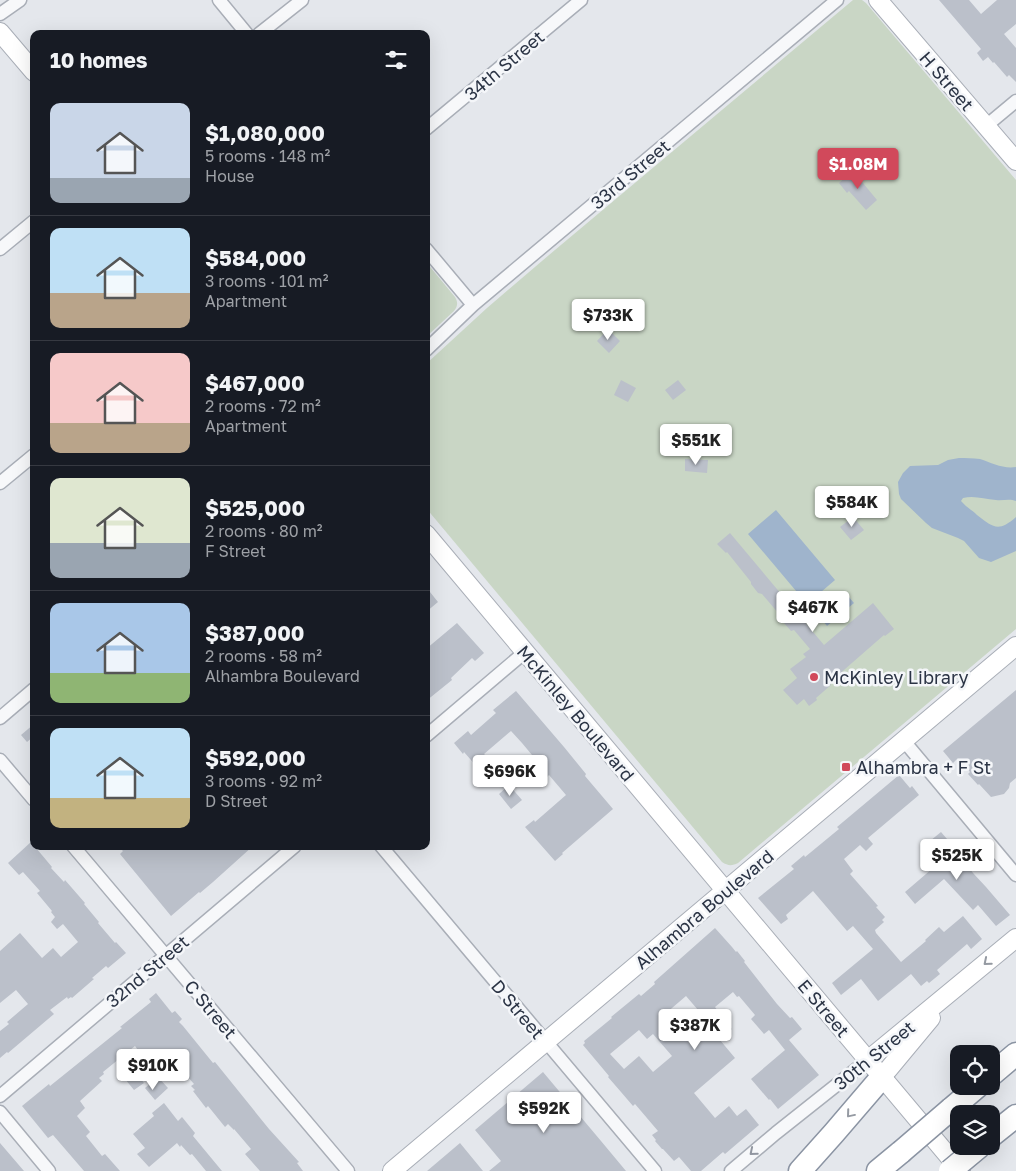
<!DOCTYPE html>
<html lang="en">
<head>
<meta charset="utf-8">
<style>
	:root { --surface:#171b24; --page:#242831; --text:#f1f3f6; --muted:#9ea1a6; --line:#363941; --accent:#d1495b }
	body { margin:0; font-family:"Golos Text",sans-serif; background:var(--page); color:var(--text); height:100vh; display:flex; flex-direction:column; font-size:19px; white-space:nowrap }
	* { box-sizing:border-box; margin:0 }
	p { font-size:16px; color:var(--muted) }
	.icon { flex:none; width:28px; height:28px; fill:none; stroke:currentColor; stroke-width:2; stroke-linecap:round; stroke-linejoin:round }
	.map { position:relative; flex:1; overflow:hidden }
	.panel { position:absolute; left:30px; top:30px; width:400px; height:820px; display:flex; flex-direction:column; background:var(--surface); border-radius:10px; box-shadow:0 5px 20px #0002 }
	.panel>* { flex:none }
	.fabs { position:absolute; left:950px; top:1045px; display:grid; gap:10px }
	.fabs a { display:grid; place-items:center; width:50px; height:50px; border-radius:10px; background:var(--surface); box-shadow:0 5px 20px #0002; font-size:25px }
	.price { position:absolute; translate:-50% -42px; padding:0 11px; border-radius:5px; background:#fff; color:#222; font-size:16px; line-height:32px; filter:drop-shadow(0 1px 2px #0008) }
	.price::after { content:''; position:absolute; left:50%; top:30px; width:15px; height:11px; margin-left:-8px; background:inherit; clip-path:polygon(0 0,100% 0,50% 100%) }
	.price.active { background:var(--accent); color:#fff }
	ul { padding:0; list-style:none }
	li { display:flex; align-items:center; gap:15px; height:125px; padding:0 20px }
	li+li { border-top:1px solid var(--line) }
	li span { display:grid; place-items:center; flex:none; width:140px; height:100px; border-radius:10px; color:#555 }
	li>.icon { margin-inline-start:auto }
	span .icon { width:60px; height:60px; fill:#fffc; stroke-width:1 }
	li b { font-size:21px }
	h2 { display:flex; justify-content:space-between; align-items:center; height:60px; padding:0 20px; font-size:21px }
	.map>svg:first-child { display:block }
	.green { fill:#c9d6c5 }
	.water { fill:#9fb4cc }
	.building { fill:#bbc0ca; fill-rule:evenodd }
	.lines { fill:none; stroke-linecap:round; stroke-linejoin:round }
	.street-casing { stroke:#a9aeb7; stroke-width:15 }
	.secondary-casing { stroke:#a9aeb7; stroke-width:20 }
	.highway-casing { stroke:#8b94a3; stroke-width:25 }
	.street { stroke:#f7f8fa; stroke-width:12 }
	.secondary { stroke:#fff; stroke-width:18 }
	.highway { stroke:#fff; stroke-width:22 }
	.highway-bridge-casing { stroke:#8b94a3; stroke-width:25; stroke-linecap:butt }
	.highway-bridge { stroke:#fff; stroke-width:22 }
	.oneway { stroke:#959aa2 }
	.oneway2 { stroke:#9196a0 }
	.poi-dot { fill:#d1495b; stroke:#f4f6f9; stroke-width:2 }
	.labels { text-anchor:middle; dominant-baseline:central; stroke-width:5; stroke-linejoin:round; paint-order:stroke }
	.street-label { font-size:18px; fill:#2b3445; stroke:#f4f6f9 }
	.poi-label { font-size:18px; fill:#2b3445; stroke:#f4f6f9; text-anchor:start }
</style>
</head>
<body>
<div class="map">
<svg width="1016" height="1171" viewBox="0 0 1016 1171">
	<rect width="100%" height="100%" fill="#e4e7ec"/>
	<!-- green -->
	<path class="green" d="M853 0H862L866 3 1016 180V629L738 863C732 866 728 866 722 862L426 508V364L487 308 549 255Z
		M426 262 455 297C458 302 458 306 454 311L426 337Z"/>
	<!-- water -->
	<path class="water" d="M959 458C966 458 973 458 980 459 992 463 1003 469 1016 467V501C1009 498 1003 501 996 500 984 499 974 495 963 498L961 501C966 507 972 510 977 515 993 527 998 533 1016 517V551L991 562 979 558 964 541 958 538 932 528 926 523 901 499 899 494 898 482 903 473 910 466 938 465 948 460Z
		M776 510 835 580 807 604 748 534Z
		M847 595 854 603 827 626 820 617 830 609 827 603 832 598 837 603Z"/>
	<!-- building -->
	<path class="building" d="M939 0H969L981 14 997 0H1016V24L1004 34 1016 48V82L1009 75 1007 77 994 62 993 63 988 57 983 61 977 53 981 49Z
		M853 171 877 200 866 210 849 191 847 193 839 183Z
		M608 329 620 341 609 353 597 341Z
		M621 380 636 388 628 402 614 395Z
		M678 380 686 390 673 400 665 390Z
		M685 459 708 460 707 473 685 471Z
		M853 517 864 530 851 540 840 527Z
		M730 533 824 645 873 603 894 629 885 636 884 635 829 683 831 685 816 698 817 700 809 706 804 699 797 705 783 690 797 678 790 669 806 657 803 654 810 649 794 630 791 631 784 623 786 622 762 594 758 593 751 584V582L727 552 726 553 717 544Z
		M426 587 438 602 426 612Z
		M457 623 484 653 475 661 472 658 451 678 452 680 426 701V649Z
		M1016 690V778L1010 783 1009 788 1004 794 991 797 979 784 978 785 968 774 970 772 958 758 953 763 943 751Z
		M516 691 564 747 586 774 585 776 613 809 562 853 563 854 555 861 525 827 534 820 535 822 566 795 549 775 544 780 532 765 537 761 522 743 511 731 484 754 487 757 484 759 492 768 483 776 477 768H478L464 752 463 754 454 743 468 731 471 735 496 713 493 710Z
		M34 724V736L27 742 21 735Z
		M899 775 910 788 912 786 919 795 868 838 873 844 866 851 860 845 844 859 853 871 850 874 878 906 876 907 885 917 882 920 884 922 875 930 876 933 901 962 926 941 925 940 939 927 944 932 963 916 982 939 971 949 967 944 937 970 940 974 929 983 927 981 921 986 911 974 878 1001 861 979 841 995 832 983 873 949 853 926 847 931 813 891 786 915 788 919 781 924 758 898 794 869 791 866 804 855 805 857 839 829 837 827Z
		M509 785 522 800 511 809 499 794Z
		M941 832 966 861 965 862 973 873 986 887 1010 915 996 926 978 905 973 910 944 879 915 904 905 892 940 862 925 845Z
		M31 842 52 867 51 868 64 882 65 880 85 903 84 904 99 922 98 923 115 943 116 942 126 953 108 968 106 966 92 978 94 979 72 998 71 997 68 999 67 997 50 1010 54 1014 8 1053 7 1052 0 1058V1031L9 1024 7 1022 28 1004 16 990 0 1003V951L20 933 42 958 53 948 61 957 78 942 63 924 57 929 51 922 55 917 51 912 52 911 37 893 40 891 23 872 19 875 8 863Z
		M118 846H253L213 882 200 893 199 892 171 916 120 854 123 851Z
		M715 928 732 947 736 952 737 951 745 961 744 962 777 1004 790 1018 792 1017 802 1029 789 1040 819 1075 778 1109 770 1099 769 1100 751 1079 785 1050 769 1030 764 1034 751 1019 755 1015 739 996 737 997 733 992 715 1007 732 1029 720 1040 735 1058 694 1093 715 1118 729 1106 737 1116 746 1109 759 1125 725 1154 723 1152 701 1171H691L679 1157 674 1161 663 1149H662L655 1141 656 1140 652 1135 658 1131 635 1104 633 1106 621 1092 608 1077 609 1076 583 1045 585 1043 584 1041 612 1018 611 1017 639 994 641 996 655 984 654 982ZM686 996 710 1024 703 1030 707 1035 693 1047 671 1023 672 1022 665 1014ZM639 1030 647 1039 653 1034 672 1056 653 1072 639 1056 624 1069 610 1054Z
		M156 993 172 1013 175 1011 182 1019 179 1022 183 1026 213 1063 215 1062 269 1129 299 1162 297 1163 303 1171H260L245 1154 251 1149 234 1129V1130L228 1124 225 1127 208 1106 206 1108 193 1091 195 1090 191 1086 194 1084 173 1060 160 1071 146 1053 142 1056 135 1046 103 1072 104 1074 99 1078 102 1081 80 1101 85 1108 77 1116 90 1132 86 1136 102 1156 105 1154 120 1171H84L53 1135 48 1138 22 1106 49 1084 50 1086 122 1028 120 1027 151 1002 149 999Z
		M135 1072 144 1083 134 1090 125 1079Z
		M543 1072 601 1141 626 1171H489L501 1161 475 1130Z
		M158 1077 168 1088 155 1100 145 1088Z
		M164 1103 178 1121 182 1117 195 1133 193 1136 222 1171H206L192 1154 190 1155 181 1145 180 1147 177 1143 149 1167 137 1154 145 1148 133 1134 154 1116 152 1113Z
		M0 1143 24 1171H0Z
		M460 1143 483 1171H427Z"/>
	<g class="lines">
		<defs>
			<path id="street" d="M219 0 247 34
				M0 14 20 0
				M259 34 302 0
				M986 126 1016 101
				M426 129 581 0
				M0 249 34 221
				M426 249 473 305
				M426 350 473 305 837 0
				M0 483 34 455
				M0 718 34 689
				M426 736 525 652
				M904 741 1016 875
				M0 760 34 800
				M73 846 348 1171
				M381 846 655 1171
				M0 1096 295 846
				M0 1112 49 1171
				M731 1171 776 1133 868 1060"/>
			<path id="secondary" d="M878 0 1016 161
				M0 32 34 72
				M426 534 961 1171
				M868 1060 1016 938
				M882 1077 931 1018
				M392 1171 1016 646"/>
			<path id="highway" d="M991 1075 1016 1054
				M951 1109 978 1086
				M991 1136 1016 1116
				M800 1171 834 1133 882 1077
				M878 1171 901 1152"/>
		</defs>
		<!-- street casing -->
		<use href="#street" class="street-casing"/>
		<!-- secondary casing -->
		<use href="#secondary" class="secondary-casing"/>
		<!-- highway casing -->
		<use href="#highway" class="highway-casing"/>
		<!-- street -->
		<use href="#street" class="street"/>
		<!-- secondary -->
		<use href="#secondary" class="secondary"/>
		<!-- highway -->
		<use href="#highway" class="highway"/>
		<defs>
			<path id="highway-bridge" d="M901 1152 951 1109
				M950 1171 980 1146"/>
		</defs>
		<!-- highway-bridge casing -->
		<use href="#highway-bridge" class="highway-bridge-casing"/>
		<!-- highway-bridge -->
		<use href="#highway-bridge" class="highway-bridge"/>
	</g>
	<!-- one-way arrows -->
	<defs><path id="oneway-chevron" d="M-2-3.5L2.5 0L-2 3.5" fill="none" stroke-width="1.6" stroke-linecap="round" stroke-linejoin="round" transform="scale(1.25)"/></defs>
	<g class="oneway">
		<use href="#oneway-chevron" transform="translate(987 962) rotate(140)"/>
		<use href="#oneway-chevron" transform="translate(850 1114) rotate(130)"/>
	</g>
	<use class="oneway2" href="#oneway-chevron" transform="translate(753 1152) rotate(140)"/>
	<!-- markers -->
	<g class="poi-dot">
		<circle cx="814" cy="677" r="5"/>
		<rect x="841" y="762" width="10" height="10" rx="2.5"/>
	</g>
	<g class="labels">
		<!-- street labels -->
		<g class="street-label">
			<text transform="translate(504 65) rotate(-40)">34th Street</text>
			<text transform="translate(947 81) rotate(49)">H Street</text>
			<text transform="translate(630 174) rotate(-40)">33rd Street</text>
			<text transform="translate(576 713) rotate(50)">McKinley Boulevard</text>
			<text transform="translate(704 909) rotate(-40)">Alhambra Boulevard</text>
			<text transform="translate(147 971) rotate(-40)">32nd Street</text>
			<text transform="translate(824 1008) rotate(50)">E Street</text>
			<text transform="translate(211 1009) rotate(50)">C Street</text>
			<text transform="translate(518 1009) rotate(50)">D Street</text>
			<text transform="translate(874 1055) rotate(-39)">30th Street</text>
		</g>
		<!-- poi labels -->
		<g class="poi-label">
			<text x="824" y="677">McKinley Library</text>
			<text x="856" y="767">Alhambra + F St</text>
		</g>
	</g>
</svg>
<div class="fabs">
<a><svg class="icon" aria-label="locate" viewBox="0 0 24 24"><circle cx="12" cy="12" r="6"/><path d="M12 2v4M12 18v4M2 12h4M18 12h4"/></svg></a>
<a><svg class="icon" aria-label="layers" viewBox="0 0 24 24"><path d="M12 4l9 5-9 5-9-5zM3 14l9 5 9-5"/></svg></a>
</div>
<b class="price active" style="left:858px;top:190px">$1.08M</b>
<b class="price" style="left:608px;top:341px">$733K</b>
<b class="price" style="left:696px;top:466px">$551K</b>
<b class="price" style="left:852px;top:528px">$584K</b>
<b class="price" style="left:813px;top:633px">$467K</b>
<b class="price" style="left:510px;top:797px">$696K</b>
<b class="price" style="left:957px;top:881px">$525K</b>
<b class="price" style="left:695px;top:1051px">$387K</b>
<b class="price" style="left:153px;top:1091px">$910K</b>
<b class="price" style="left:544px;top:1134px">$592K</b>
<section class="panel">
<h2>10 homes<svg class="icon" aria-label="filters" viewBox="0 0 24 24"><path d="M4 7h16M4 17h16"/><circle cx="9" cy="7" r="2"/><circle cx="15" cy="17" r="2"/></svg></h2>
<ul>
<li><span style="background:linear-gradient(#c9d6e8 75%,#9aa5b1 0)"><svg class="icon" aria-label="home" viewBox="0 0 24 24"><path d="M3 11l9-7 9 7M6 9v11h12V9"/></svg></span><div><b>$1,080,000</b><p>5 rooms · 148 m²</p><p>House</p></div></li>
<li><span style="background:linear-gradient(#bfe0f5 65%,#b9a48a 0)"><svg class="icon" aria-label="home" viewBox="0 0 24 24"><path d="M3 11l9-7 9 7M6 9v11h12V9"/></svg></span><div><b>$584,000</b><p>3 rooms · 101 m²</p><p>Apartment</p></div></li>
<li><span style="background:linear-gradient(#f6c9c9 70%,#b9a48a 0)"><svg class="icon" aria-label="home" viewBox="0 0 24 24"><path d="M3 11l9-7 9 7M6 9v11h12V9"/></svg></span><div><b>$467,000</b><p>2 rooms · 72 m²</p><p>Apartment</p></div></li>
<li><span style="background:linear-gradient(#dfe7d0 65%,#9aa5b1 0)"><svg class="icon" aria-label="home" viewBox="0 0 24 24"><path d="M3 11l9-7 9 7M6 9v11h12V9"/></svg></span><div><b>$525,000</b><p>2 rooms · 80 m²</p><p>F Street</p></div></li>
<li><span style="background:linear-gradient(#a9c7e8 70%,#8fb573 0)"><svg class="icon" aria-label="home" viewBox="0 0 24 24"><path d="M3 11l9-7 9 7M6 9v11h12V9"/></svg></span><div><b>$387,000</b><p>2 rooms · 58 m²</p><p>Alhambra Boulevard</p></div></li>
<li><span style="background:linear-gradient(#bfe0f5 70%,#c2b280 0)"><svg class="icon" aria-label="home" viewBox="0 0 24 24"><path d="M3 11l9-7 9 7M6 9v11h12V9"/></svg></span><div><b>$592,000</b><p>3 rooms · 92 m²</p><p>D Street</p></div></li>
</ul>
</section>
</div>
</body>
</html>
